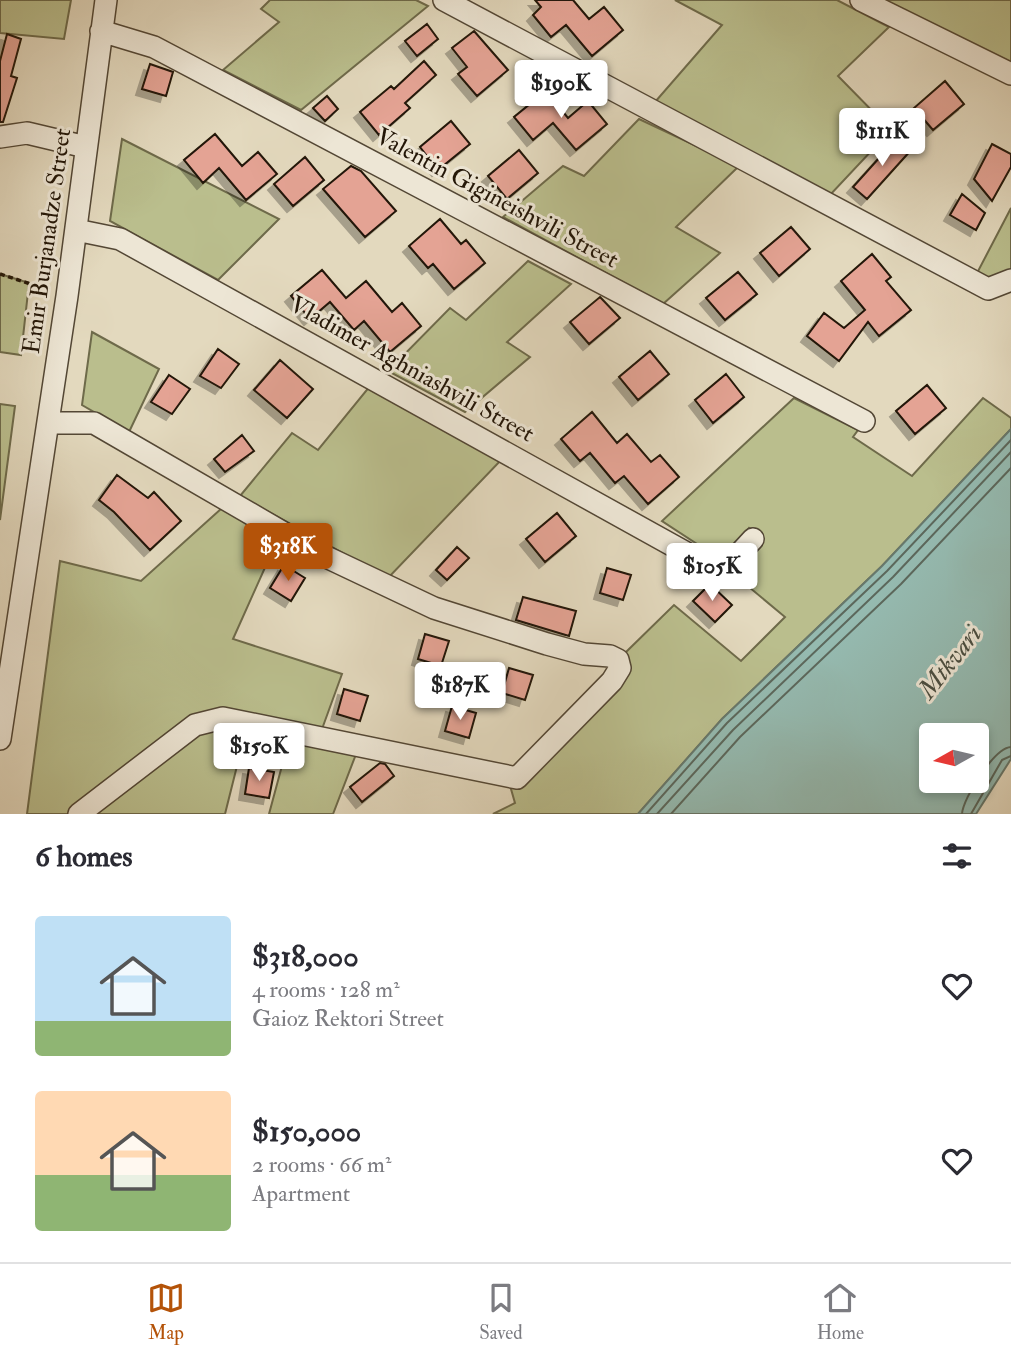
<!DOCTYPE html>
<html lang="en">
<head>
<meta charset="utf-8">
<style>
	:root { --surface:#fff; --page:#f2f2f3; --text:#2b2b33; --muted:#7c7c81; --line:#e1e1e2; --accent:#b45309 }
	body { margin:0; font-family:"IM FELL Double Pica",serif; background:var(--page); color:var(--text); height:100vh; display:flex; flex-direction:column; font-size:26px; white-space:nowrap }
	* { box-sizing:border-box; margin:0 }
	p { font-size:23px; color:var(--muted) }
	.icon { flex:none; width:38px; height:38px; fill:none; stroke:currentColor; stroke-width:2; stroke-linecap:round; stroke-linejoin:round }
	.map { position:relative; height:814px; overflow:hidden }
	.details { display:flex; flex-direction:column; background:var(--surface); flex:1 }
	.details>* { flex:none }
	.needle { width:46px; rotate:262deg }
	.buttons { position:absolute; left:919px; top:723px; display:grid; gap:14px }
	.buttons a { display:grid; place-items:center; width:70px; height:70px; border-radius:7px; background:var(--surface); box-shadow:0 4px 10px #0003; font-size:35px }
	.price { position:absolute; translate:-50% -60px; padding:0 16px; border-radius:7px; background:#fff; color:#222; font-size:23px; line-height:46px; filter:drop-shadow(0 2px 4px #0008) }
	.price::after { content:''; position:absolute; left:50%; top:42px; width:21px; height:16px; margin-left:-10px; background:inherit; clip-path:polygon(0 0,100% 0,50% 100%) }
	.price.on { background:var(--accent); color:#fff }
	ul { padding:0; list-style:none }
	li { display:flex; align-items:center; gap:21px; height:175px; padding:0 35px }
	li span { display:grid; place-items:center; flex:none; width:196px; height:140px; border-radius:7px; color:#555 }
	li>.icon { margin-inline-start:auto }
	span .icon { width:84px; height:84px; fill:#fffc; stroke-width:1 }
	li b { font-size:30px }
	h2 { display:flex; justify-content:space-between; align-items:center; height:84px; padding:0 35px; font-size:30px }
	.dock { display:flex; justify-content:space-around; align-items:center; height:98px; border-top:2px solid var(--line); background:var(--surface); font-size:19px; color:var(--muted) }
	.dock a { display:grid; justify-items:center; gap:4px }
	.dock .on { color:var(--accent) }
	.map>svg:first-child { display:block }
	.green { fill:#babe8d; stroke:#6e6a4a; stroke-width:2 }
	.water { fill:#95bab0; stroke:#67786c; stroke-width:2; fill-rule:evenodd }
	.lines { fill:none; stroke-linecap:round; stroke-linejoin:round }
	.shore { stroke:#5c685c; stroke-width:2 }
	.building { fill:#e4a394; stroke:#231607; stroke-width:2; filter:url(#shadow) }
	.minor-casing { stroke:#534735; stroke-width:24 }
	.path { stroke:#231607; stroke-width:3.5; stroke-dasharray:5 3.5; stroke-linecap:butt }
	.minor { stroke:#ede6d5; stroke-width:21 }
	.labels { text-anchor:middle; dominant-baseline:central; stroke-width:6; stroke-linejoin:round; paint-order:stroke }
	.street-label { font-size:24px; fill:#231607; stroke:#ede6d5 }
	.water-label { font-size:26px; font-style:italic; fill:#4b4f42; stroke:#ede6d5 }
</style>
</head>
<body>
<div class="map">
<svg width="1011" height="814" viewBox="0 0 1011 814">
	<defs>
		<filter id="shadow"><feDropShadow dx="-6" dy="6" stdDeviation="0" flood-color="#0004"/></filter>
	</defs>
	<rect width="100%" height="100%" fill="#e3d9be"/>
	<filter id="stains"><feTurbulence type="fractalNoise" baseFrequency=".00286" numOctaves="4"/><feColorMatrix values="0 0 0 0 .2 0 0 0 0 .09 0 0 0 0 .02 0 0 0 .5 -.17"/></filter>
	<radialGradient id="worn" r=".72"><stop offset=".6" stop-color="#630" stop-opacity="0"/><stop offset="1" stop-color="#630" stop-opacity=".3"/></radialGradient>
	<!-- green -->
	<path class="green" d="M0 0H71L64 39 0 33Z
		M270 0H416L428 6 301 110 223 70 279 22 261 9Z
		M675 0H837L889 27 838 76 891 130 830 195 655 102 722 25Z
		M876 0H1011V67Z
		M639 119 739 166 676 227 720 253 663 304 503 217 563 166 584 176Z
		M122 139 279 219 218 280 110 221Z
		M1011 208V275L986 280 976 275Z
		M528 261 571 284 507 342 530 357 465 412 388 371 450 308 466 320Z
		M0 274 29 283 21 355 0 352Z
		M92 332 159 369 129 432 82 405Z
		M370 386 503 458 388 578 240 496 292 433 318 450Z
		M794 398 858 430 853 437 912 476 983 398 1011 418V429L882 566 722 719 638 814H493L515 803 511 789 531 771 624 654 674 605 741 661 785 617 732 573 761 540 749 528 725 557H717L662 521Z
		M0 404 15 406 0 520Z
		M222 508 276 543 233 639 342 674 322 729 196 717 68 814H27L60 561 141 581Z
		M203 725 247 726 225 814H85Z
		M290 736 358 749 333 814H269Z"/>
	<!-- water -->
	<path class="water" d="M1011 429V759L976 814H638L722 719 882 566ZM931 735H976V780H931Z"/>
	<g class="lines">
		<!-- shore -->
		<path class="shore" d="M646 814 727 723 887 571 1011 440
			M657 814 733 730 893 577 1011 452
			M671 814 740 737 901 584 1011 468
			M962 814C963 798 994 748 1011 747
			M971 814 1002 760 1011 756"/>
	</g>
	<!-- building -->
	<path class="building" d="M535 0H573L589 19 604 7 623 30 592 56 566 25 551 37 533 15 541 7Z
		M427 24 438 39 417 56 405 41Z
		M474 31 508 70 477 96 458 74 467 67 452 48Z
		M7 34 21 39 11 76 17 78 3 122H0V61Z
		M424 61 436 75 405 103 410 108 379 135 360 112 391 86 394 89Z
		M150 64 173 72 166 96 142 89Z
		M945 81 964 104 933 130 914 108Z
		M546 91 568 118 588 101 607 124 576 150 553 123 533 140 514 117Z
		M327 96 338 109 325 121 313 108Z
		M451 121 470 144 438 170 420 147Z
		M215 134 242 166 258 152 277 174 246 200 219 168 203 183 184 160Z
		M898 137 912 149 867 199 853 187Z
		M992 144 1011 154V167L992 201 974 179Z
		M519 150 538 173 507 199 488 176Z
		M305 157 324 180 293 206 274 184Z
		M351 166 361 171 396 211 365 237 323 189Z
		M962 194 985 213 976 230 950 215Z
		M440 219 461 244 466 240 485 263 454 289 433 264 428 268 409 246Z
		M791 227 810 249 779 276 760 253Z
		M872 254 891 277 886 281 911 310 879 336 868 322 839 361 807 336 824 313 844 328 865 310 841 281Z
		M322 270 346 298 366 281 392 312 402 303 421 326 390 352 364 321 354 330 330 302 310 319 291 296Z
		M738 272 757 294 725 320 706 298Z
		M600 297 620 318 589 344 570 322Z
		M218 349 239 364 221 388 200 376Z
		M650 351 669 374 638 400 619 377Z
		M280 360 313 389 287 418 254 390Z
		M726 374 744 397 713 423 695 400Z
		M169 375 190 389 172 414 151 402Z
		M927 385 946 408 915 434 896 411Z
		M592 412 617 443 627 434 651 462 660 455 679 477 648 504 624 476 615 483 590 453 580 461 561 439Z
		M242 435 254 451 225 472 214 459Z
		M117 475 148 498 154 492 181 521 150 550 114 512 99 500Z
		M557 513 576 536 545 562 526 539Z
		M457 547 469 558 447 580 436 570Z
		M284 565 305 578 291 601 270 588Z
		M607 568 631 575 623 600 600 593Z
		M710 584 732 605 715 622 693 601Z
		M523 597 576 611 569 636 516 620Z
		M425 634 449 641 441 666 418 659Z
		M509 668 533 675 525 700 502 693Z
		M344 689 368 696 360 721 337 714Z
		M452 706 476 713 469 738 445 731Z
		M380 763 385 764 394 776 362 802 350 787Z
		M249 768 274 772 269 798 245 794Z"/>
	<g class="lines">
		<defs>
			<path id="minor" d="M444 0 988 289 1011 280
				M861 0 1011 74
				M101 31 154 47 864 421
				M0 137 27 133 86 147
				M76 230 120 239 717 570 729 565 753 539
				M48 423H94L320 554 434 608 547 644 584 654 610 656 618 660 620 668 612 681 517 778 223 718 195 725 79 814
				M0 739 67 296 106 0"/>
		</defs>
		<!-- minor casing -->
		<use href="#minor" class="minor-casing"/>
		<!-- path -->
		<path class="path" d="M0 274 49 290"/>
		<!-- minor -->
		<use href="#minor" class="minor"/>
	</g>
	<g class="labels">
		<!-- street labels -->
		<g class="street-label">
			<text transform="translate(497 198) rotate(28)">Valentin Gigineishvili Street</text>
			<text transform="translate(47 241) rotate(-82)">Emir Burjanadze Street</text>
			<text transform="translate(412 369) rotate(29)">Vladimer Aghniashvili Street</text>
		</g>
		<!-- water labels -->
		<g class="water-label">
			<text transform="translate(950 662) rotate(-52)">Mtkvari</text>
		</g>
	</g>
	<rect width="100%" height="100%" filter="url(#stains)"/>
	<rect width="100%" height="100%" fill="url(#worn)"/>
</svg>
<div class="buttons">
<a><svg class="needle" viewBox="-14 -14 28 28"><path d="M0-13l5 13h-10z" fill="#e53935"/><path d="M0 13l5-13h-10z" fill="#7c7c81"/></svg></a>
</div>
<b class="price" style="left:561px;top:120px">$190K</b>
<b class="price" style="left:882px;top:168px">$111K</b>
<b class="price on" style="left:288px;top:583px">$318K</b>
<b class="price" style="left:712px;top:603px">$105K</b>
<b class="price" style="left:460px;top:722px">$187K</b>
<b class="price" style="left:259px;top:783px">$150K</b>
</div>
<section class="details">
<h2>6 homes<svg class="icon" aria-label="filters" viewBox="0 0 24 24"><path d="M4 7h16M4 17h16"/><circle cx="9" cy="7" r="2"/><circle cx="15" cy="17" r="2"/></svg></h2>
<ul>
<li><span style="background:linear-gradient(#bfe0f5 75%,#8fb573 0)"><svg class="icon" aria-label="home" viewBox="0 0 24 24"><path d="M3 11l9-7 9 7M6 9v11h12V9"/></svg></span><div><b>$318,000</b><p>4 rooms · 128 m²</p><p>Gaioz Rektori Street</p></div><svg class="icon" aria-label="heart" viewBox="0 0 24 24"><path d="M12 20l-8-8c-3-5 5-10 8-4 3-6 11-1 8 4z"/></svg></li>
<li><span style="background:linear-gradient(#ffd9b3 60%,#8fb573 0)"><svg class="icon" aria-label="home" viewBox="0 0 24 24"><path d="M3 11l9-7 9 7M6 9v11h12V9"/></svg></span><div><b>$150,000</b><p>2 rooms · 66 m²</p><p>Apartment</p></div><svg class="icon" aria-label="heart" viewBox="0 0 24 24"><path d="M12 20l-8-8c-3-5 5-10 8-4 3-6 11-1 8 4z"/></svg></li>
</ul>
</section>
<nav class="dock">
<a class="on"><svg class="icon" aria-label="map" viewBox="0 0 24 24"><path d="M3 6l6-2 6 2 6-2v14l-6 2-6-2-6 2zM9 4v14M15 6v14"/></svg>Map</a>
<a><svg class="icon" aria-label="saved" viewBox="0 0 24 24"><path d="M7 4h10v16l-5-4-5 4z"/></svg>Saved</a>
<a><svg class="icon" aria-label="home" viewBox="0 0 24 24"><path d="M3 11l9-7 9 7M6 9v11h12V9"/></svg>Home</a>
</nav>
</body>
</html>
